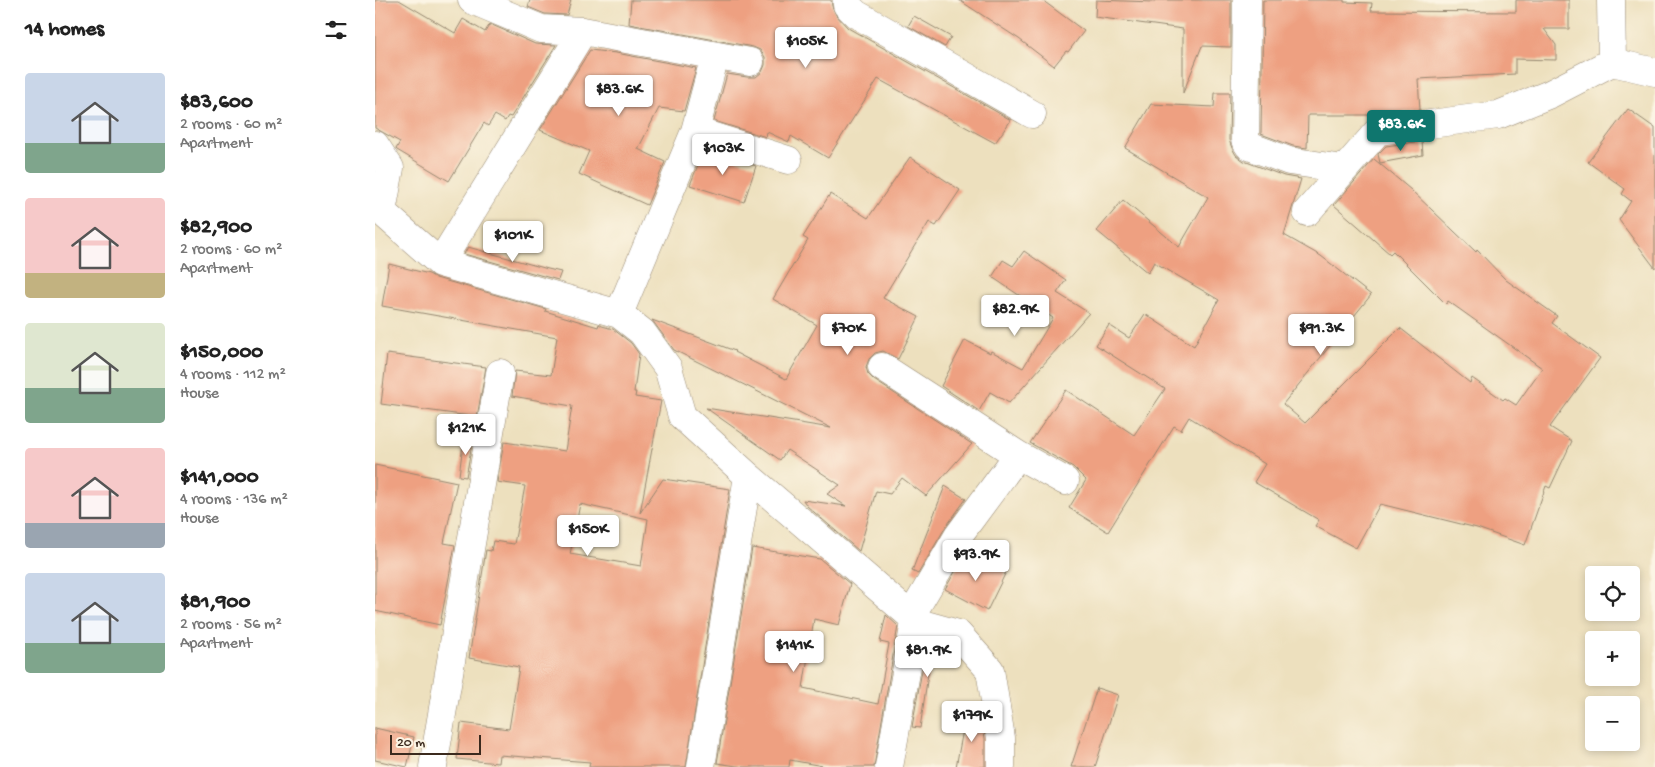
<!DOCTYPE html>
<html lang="en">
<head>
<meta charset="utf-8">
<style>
	:root { --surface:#fff; --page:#f6f6f6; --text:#222; --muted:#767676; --accent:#0f766e }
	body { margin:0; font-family:"Gochi Hand",sans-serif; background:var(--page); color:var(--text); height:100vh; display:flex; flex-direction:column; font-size:19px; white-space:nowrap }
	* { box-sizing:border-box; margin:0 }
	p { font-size:16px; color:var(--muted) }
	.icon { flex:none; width:28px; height:28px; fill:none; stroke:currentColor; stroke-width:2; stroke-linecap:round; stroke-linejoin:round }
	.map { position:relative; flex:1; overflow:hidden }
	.sheet { display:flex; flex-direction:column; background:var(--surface); width:375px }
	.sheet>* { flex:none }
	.tools { position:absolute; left:1210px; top:566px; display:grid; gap:10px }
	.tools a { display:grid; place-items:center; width:55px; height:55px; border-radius:5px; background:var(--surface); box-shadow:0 2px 8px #0003; font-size:25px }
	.scale { position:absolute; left:15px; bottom:12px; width:91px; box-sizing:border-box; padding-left:5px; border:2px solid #3b2a1e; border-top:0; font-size:14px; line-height:18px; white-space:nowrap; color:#3b2a1e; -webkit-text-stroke:4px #fcf5e5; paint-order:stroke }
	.price { position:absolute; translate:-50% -42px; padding:0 11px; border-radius:5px; background:#fff; color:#222; font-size:16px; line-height:32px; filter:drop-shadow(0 1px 2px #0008) }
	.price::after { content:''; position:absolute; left:50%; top:30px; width:15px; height:11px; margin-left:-8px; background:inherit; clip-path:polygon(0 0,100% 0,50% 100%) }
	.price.selected { background:var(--accent); color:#fff }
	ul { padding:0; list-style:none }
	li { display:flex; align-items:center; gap:15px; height:125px; padding:0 25px }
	li span { display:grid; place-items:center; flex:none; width:140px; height:100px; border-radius:5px; color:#555 }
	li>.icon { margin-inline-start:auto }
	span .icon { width:60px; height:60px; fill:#fffc; stroke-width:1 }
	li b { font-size:21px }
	h2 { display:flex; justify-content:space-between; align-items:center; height:60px; padding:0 25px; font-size:21px }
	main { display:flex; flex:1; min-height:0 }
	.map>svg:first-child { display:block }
	.building { fill:#eea081; fill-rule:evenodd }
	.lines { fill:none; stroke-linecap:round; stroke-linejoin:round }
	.minor-casing { stroke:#94856e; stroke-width:29 }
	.minor { stroke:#fff; stroke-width:28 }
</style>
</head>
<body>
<main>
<section class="sheet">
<h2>14 homes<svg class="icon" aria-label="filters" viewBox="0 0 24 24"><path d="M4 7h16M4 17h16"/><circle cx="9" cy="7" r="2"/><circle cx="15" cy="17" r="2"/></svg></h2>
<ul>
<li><span style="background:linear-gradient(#c9d6e8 70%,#7fa58c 0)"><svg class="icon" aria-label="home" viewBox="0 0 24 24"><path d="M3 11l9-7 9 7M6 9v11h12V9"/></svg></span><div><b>$83,600</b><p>2 rooms · 60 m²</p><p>Apartment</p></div></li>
<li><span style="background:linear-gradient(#f6c9c9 75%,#c2b280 0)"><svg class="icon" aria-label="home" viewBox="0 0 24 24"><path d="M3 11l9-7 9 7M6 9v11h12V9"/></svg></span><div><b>$82,900</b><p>2 rooms · 60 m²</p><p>Apartment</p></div></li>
<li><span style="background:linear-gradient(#dfe7d0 65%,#7fa58c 0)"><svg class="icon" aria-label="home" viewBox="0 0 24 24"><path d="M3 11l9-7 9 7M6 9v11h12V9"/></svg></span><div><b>$150,000</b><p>4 rooms · 112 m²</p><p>House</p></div></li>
<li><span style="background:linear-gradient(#f6c9c9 75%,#9aa5b1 0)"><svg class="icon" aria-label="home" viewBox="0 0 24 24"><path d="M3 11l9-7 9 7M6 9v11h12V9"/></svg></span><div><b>$141,000</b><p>4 rooms · 136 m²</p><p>House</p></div></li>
<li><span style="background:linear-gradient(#c9d6e8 70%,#7fa58c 0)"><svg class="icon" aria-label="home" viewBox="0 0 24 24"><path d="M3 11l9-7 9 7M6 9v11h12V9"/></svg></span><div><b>$81,900</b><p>2 rooms · 56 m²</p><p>Apartment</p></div></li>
</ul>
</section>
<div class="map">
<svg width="1280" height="767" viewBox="0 0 1280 767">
	<rect width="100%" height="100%" fill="#fcf5e5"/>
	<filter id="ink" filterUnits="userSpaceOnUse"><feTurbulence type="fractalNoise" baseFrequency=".02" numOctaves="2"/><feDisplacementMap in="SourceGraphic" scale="10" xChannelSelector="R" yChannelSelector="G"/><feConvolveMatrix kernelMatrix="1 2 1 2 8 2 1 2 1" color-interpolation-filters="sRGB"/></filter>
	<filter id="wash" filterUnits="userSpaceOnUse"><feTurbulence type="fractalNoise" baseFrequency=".0096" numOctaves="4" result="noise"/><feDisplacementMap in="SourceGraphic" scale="20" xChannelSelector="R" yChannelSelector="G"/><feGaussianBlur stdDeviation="1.12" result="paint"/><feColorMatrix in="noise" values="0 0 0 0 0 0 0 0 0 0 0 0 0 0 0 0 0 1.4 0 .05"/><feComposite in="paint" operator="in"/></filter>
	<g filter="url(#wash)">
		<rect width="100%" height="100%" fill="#ede0be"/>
		<g id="blocks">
			<!-- building -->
			<path class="building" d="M0 0H24L80 33 88 19 110 32 115 24 160 44 181 45 136 117 133 116 130 121 120 115 113 126 109 123 74 181 22 150 21 149 25 142 0 128Z
				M155 0H196L192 15 170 14 153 7Z
				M256 0H456L457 6 461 15 473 28 636 120 620 143 503 79 453 158 416 136 414 142 392 132 391 137 339 121 352 74 372 77H381L387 72 390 65V57L385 50 378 47 254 24Z
				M584 0H667L709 31 693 52 691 51 679 66 644 39Z
				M721 0 780 2V0H856V47L827 46 808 93V29L720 17Z
				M888 0H969V2L997 3 996 11 1141 12V0H1194V29H1169L1181 45V60L1140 59V74L1043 79 1045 110 1001 116 996 118 995 115H933L932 148 918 146 886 134Z
				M539 16 576 37 570 47 533 26Z
				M215 50 241 53 321 68 309 111 284 108 263 149 290 162 272 205 204 174 214 151 165 130Z
				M840 93H855L854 140 857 148 861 155 869 161 909 176 926 179 909 235 946 256 996 295 908 404 930 423 1025 328 1095 383 1097 378 1128 400 1130 398 1141 405 1167 368 1073 301 1071 304 1018 251 1015 254 959 205 999 159 1036 190 1101 252 1102 250 1131 280 1182 316 1177 323 1225 358 1175 427 1197 441 1175 488 1171 486 1150 545 1102 528 1005 504 981 548 940 526 944 520 879 482 890 464 814 417 806 430 799 426 733 532 694 508 711 480 698 467 655 443 691 390 759 435 790 389 721 345 734 325 754 338 770 314 819 346 844 300 779 262 773 273 722 231 748 200 804 247 833 197 750 148 776 104 839 107Z
				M1253 109 1280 128V268L1244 220 1256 201 1247 194 1250 189 1213 162Z
				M1047 141 1048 155 1005 163 1003 154 1011 146Z
				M329 150 381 166 369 202 315 185Z
				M535 157 585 190 561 226 554 222 508 298 544 317 523 359 508 351 500 353 494 359 491 367 493 374 499 380 597 444 551 496 527 478 515 494 501 491 484 551 432 506 428 500 471 506 452 494 465 485 412 450 405 460 331 408 456 428 299 350 277 320 360 351 359 352 411 379 442 325 398 299 433 240 428 237 455 194 493 218Z
				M93 247 173 269 186 272 183 280 89 254Z
				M649 251 691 280 682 293 714 313 634 403 615 392 604 411 566 386 590 340 615 353 616 351 648 368 678 318 617 277 628 260 638 266Z
				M14 264 54 274 61 278 171 309 170 311 223 327 224 324 227 326 238 329 256 343 264 354 259 392H261L260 397 286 401 265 513 288 479 355 489 311 767H214L215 762 124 755 123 763 82 759 86 723 134 729 144 667 94 658 111 550 116 551 118 541 139 544 150 486 122 482 129 442 190 451 197 406 137 396 140 371 176 375 182 337 7 306ZM205 504 273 519 266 566 195 554Z
				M12 354 111 367 102 417 6 404Z
				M89 436 98 438 91 477 84 476Z
				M0 465 82 482 69 543 80 545 65 625 0 611Z
				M570 486 591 499 570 528 543 574 537 571Z
				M377 548 445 559 475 584 464 625 439 619 428 688 503 704 514 644 505 642 511 615 523 626 499 767H453L415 760 414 767H368L342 763Z
				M591 553 631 572 612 611 570 589Z
				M552 642 574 648 584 658 556 654 545 728 537 727Z
				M722 688 743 695 720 767H696Z
				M591 714 607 716 610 739V767H581Z
				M0 728 39 737 32 767 0 760Z"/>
		</g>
	</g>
	<g filter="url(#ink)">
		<use href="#blocks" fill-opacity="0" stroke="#94856e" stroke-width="1"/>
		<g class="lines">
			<defs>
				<path id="minor" d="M97 0 166 29 208 31 375 62
					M472 0V5L481 14 657 114
					M872 0 870 140 874 146 914 161 968 169
					M1236 0 1237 62
					M320 131 413 160
					M0 145 15 168 7 212 65 263 244 314 267 332 293 368 307 416 373 476 536 616 540 622 514 767
					M932 212 1003 131 1123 115 1175 94 1237 62 1280 72
					M65 263 208 31
					M244 314 320 131 340 56
					M507 367 643 455 690 481
					M536 616 583 536 643 455
					M540 622 583 634 615 670 626 738V767
					M58 767 125 373
					M326 767 373 476"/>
			</defs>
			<!-- minor casing -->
			<use href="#minor" class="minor-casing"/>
			<!-- minor -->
			<use href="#minor" class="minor"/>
		</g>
	</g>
</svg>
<div class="tools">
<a><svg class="icon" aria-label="locate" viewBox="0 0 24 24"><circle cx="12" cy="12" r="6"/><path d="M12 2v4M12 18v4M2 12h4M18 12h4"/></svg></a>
<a>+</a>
<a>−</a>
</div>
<div class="scale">20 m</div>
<b class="price" style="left:431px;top:69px">$105K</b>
<b class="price" style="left:244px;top:117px">$83.6K</b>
<b class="price selected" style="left:1026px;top:152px">$83.6K</b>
<b class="price" style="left:348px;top:176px">$103K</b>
<b class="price" style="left:138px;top:263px">$101K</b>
<b class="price" style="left:640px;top:337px">$82.9K</b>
<b class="price" style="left:473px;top:356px">$70K</b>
<b class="price" style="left:946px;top:356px">$91.3K</b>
<b class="price" style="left:91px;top:456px">$121K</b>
<b class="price" style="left:213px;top:557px">$150K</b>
<b class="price" style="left:601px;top:582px">$93.9K</b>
<b class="price" style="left:419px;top:673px">$141K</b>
<b class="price" style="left:553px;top:678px">$81.9K</b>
<b class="price" style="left:597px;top:743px">$179K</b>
</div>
</main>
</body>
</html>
